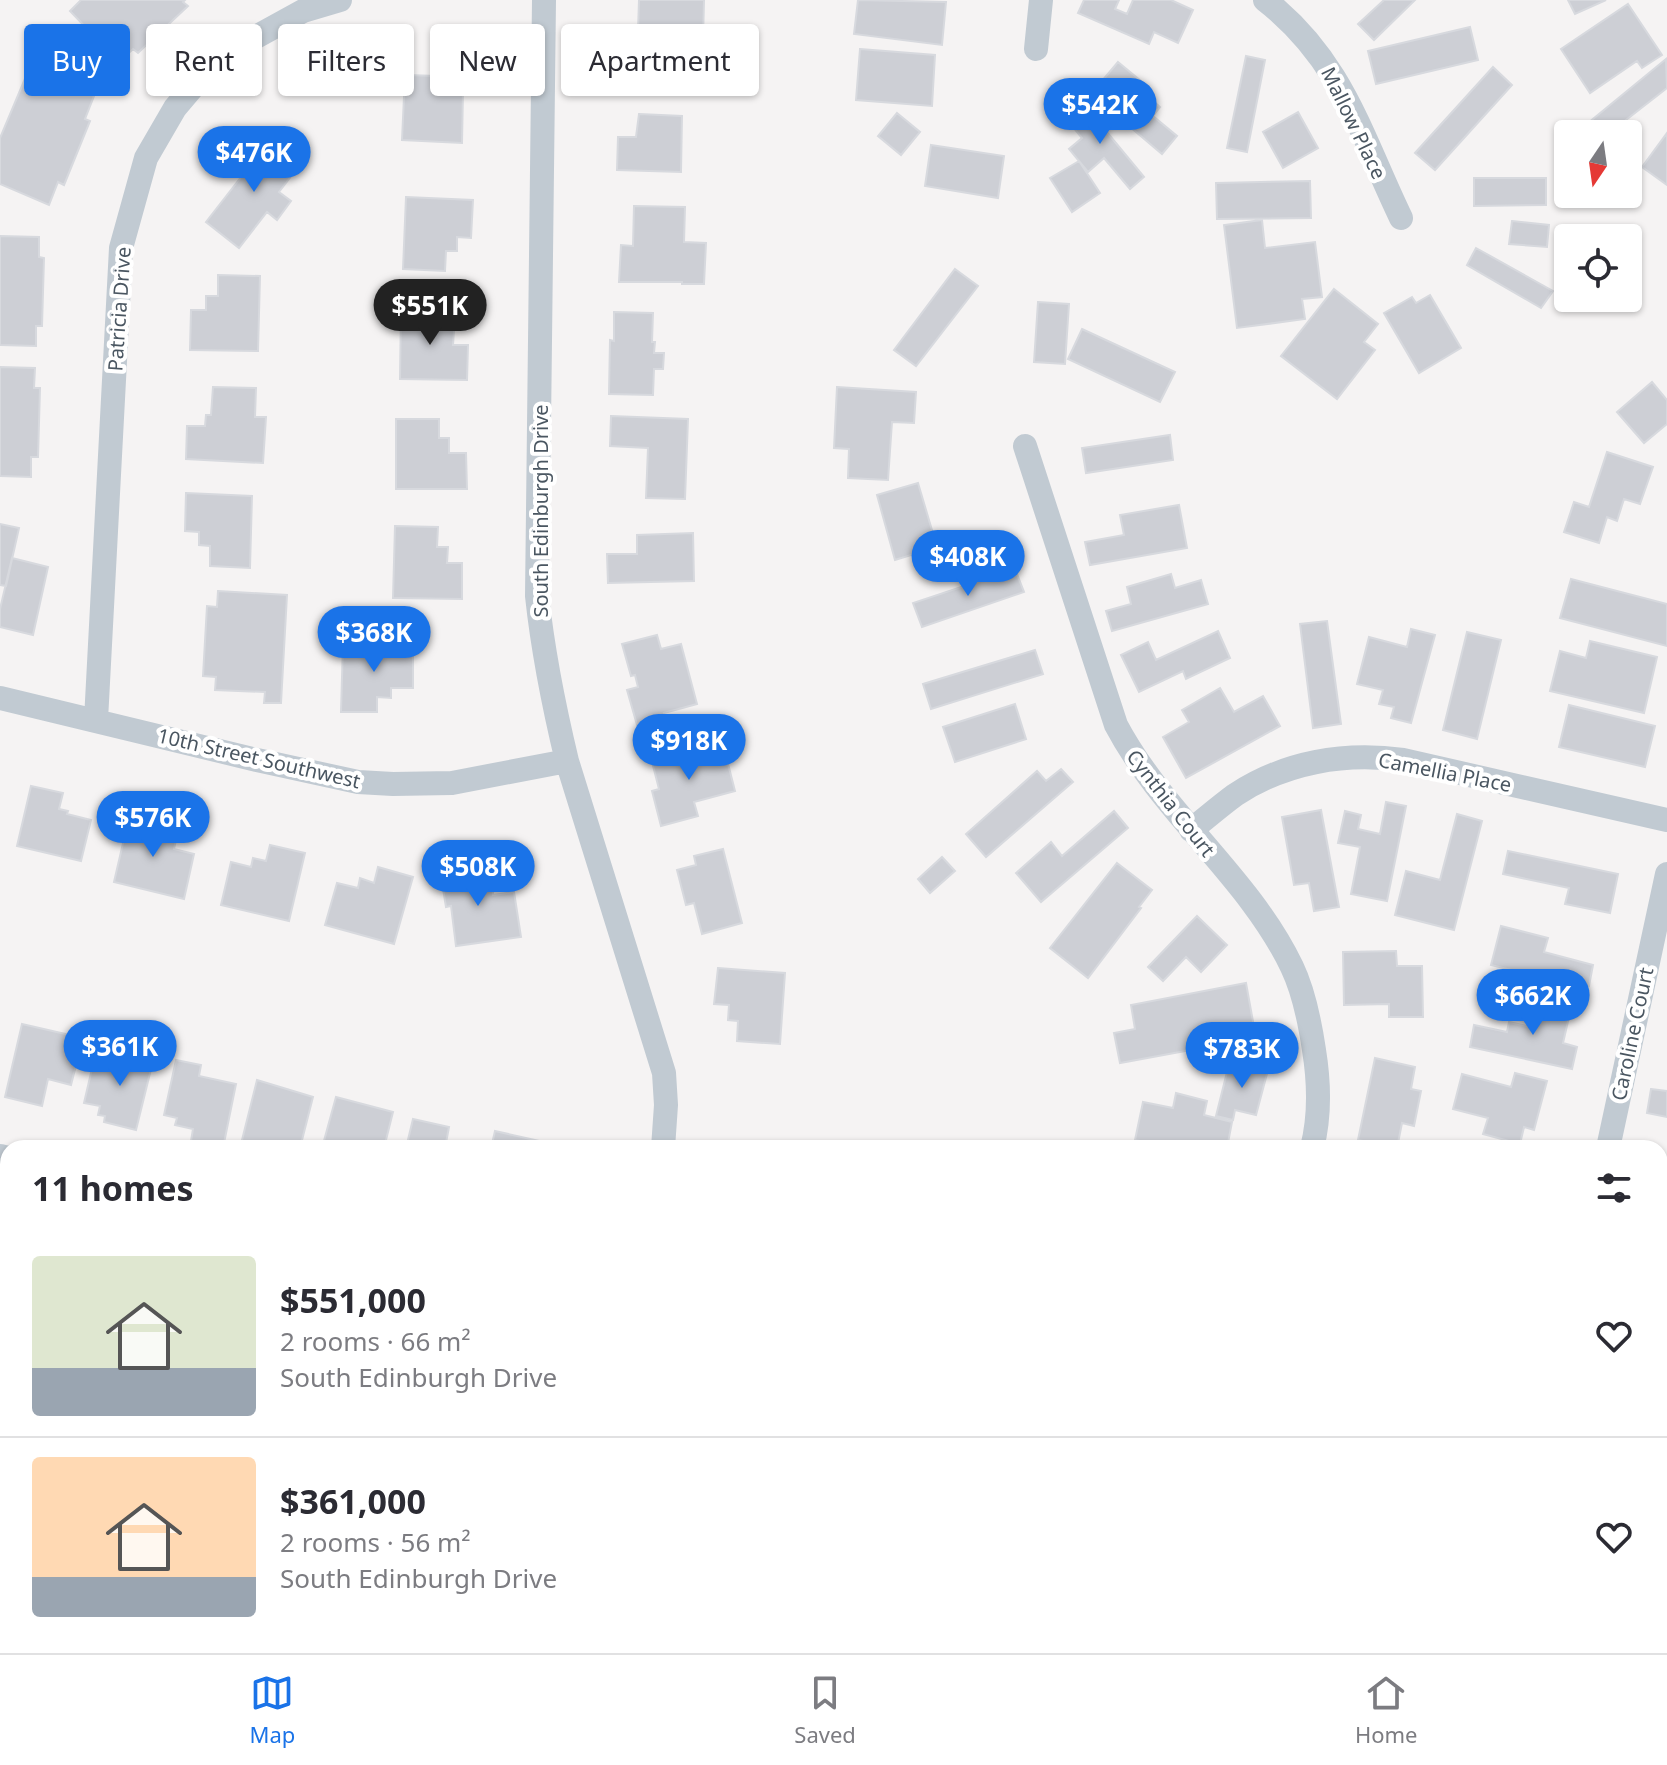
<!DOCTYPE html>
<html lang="en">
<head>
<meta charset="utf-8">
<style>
	:root { --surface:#fff; --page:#f7f7f7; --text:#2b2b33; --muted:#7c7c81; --line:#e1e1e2; --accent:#1a73e8 }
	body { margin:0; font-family:"Noto Sans",sans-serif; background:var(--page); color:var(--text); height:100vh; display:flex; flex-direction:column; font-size:30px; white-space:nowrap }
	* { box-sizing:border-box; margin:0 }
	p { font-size:26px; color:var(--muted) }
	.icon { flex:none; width:44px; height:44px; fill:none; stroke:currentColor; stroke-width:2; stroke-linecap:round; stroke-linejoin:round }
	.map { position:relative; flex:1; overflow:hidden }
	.panel { position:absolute; left:0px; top:1140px; width:1668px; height:514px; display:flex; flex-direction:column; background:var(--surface); border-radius:24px 24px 0 0; box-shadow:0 2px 6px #0004 }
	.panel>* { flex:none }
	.banner { position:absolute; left:24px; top:24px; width:800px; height:72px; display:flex; gap:16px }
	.needle { width:52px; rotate:193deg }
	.controls { position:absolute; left:1554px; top:120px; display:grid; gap:16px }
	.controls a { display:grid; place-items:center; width:88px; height:88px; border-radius:8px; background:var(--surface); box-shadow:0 2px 6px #0004; font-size:40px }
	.price { position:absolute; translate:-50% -68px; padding:0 18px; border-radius:28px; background:var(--accent); color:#fff; font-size:26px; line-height:52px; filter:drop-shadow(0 2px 4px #0008) }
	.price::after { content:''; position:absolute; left:50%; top:48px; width:24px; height:18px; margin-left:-12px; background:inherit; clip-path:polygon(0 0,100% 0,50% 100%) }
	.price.current { background:#222; color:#fff }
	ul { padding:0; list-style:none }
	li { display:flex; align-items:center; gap:24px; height:200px; padding:0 32px }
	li+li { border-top:2px solid var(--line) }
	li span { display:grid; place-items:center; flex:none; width:224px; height:160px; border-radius:8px; color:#555 }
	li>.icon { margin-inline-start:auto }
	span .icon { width:96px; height:96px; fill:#fffc; stroke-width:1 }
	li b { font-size:34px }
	h2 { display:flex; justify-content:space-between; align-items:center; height:96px; padding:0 32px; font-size:34px }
	.pill { padding:0 28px; border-radius:8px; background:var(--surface); box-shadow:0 2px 6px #0004; font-size:28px; line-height:72px }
	.pill.current { background:var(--accent); color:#fff }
	.dock { display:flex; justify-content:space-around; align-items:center; height:112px; border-top:2px solid var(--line); background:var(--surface); font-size:22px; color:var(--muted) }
	.dock a { display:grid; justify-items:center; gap:4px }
	.dock .current { color:var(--accent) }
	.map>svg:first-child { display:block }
	.education { fill:#e6e4e5 }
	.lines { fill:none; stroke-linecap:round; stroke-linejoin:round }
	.canal { stroke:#90daee; stroke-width:34 }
	.building { fill:#cdcfd5; stroke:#d7d9de; stroke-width:2 }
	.service { stroke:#c1cad2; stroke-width:12 }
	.minor { stroke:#c1cad2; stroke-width:24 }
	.tertiary { stroke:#c1cad2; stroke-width:30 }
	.labels { text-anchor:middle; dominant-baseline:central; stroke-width:8; stroke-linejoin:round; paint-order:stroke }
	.street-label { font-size:20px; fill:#4a5661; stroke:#fff }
</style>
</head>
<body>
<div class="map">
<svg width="1667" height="1653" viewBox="0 0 1667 1653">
	<rect width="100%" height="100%" fill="#f5f3f3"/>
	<!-- education -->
	<path class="education" d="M583 1646H1224V1653H572Z"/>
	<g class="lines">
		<!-- canal -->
		<path class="canal" d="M1660 1612 1667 1610
			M1553 1653 1569 1646"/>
	</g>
	<!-- building -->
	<path class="building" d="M81 0H185L183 2 188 6 138 53 133 49 119 62 70 11Z
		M639 0H704L703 40H680L679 67 624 66 625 31H638Z
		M858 0 946 2 942 45 854 34Z
		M1084 0H1119L1115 9 1127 14 1133 0H1171L1193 10 1178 43 1154 32 1149 44 1078 13Z
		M1384 0H1415L1374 40 1358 24Z
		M1568 0H1606L1575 14Z
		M1628 4 1662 55 1642 68 1637 61 1590 93 1561 49Z
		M1470 27 1478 60 1376 84 1368 51Z
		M860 49 935 55 932 106 856 100Z
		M1246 56 1265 60 1247 152 1227 148Z
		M1666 59 1667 88 1608 134H1586L1582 128Z
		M1118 62 1146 85 1141 90 1160 107 1153 116 1177 136 1162 154 1091 94Z
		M1493 67 1512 85 1435 170 1415 153Z
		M29 69 94 96 85 119 90 121 64 185 58 182 49 205 0 184V138Z
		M405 75 438 76V80H449V91H463L462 143 402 140Z
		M1082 102 1144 177 1130 189 1104 158 1088 172 1069 149 1082 138 1064 116Z
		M1298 112 1318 148 1283 168 1263 132Z
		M897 113 920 132 901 155 878 136Z
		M639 114 682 116 681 172 617 170 618 137H636Z
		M1667 133V185L1642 167Z
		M263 138 299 166 279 192 291 201 277 220 267 212 239 248 206 222 241 177 236 174Z
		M931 145 1004 156 998 198 925 186Z
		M1079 161 1100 193 1072 212 1050 178Z
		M1474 178H1546V205L1474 206Z
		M1310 181 1311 218 1217 219 1216 183Z
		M406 197 473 200 471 238 457 237V251H446L445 271 403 269Z
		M634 206 685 207 684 242 706 243 704 284H682V282H619L621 245 633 246Z
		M1262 220 1265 248 1315 242 1322 297 1302 299 1305 319 1237 328 1224 225Z
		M1512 221 1549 225 1547 247 1509 244Z
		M0 236 39 237V257L44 258 42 326H36V346L0 345Z
		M1476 248 1553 291 1541 308 1467 265Z
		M955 269 978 286 916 366 894 350Z
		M218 275 260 276 258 351 190 350 191 310H206V296H218Z
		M1334 289 1378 324 1364 342 1375 350 1337 399 1281 356Z
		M1430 295 1461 348 1419 373 1384 313 1412 297 1416 303Z
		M1038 302 1069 304 1065 364 1034 362Z
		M401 307 444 308V330H454L453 345H468L467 380 400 379Z
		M614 312 653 313 652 342H655L654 353H664L663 369H654L653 395 609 394 610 340 614 341Z
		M1082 329 1175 372 1160 402 1068 359Z
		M0 367 35 368 34 388H40L38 457H31V477L0 476Z
		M1652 382 1667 400V424L1644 443 1617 412Z
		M213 387 256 388 255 417H266L263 463 186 459 187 426H205L206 415H211Z
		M837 387 916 392 914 423 892 422 888 480 848 478 849 449 834 448Z
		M611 416 688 419 685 499 646 498 648 448 610 446Z
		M396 419H439V438H449V453H466L467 489H396Z
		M1170 435 1173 460 1086 473 1082 448Z
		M1607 452 1653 467 1640 504 1624 499 1617 521 1607 517 1599 543 1564 532 1574 502 1589 507Z
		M918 483 937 547 895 560 877 495Z
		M186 493 252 496 250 568 210 566V546L199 545V532L185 531Z
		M1179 505 1187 548 1090 565 1085 542 1124 535 1120 515Z
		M0 524 19 528 6 586 0 585Z
		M395 526 438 527 437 547H448L447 563H462V599L393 598Z
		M693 533 694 581 608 583 607 554H637V535Z
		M12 558 48 567 33 635 0 627V609Z
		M1015 569 1024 592 922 627 913 603Z
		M1171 574 1175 588 1201 580 1208 604 1112 631 1106 611 1131 604 1127 587Z
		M1571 579 1667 604V646L1560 618Z
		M218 591 287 595 281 703H264L265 692 215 690 216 677 203 676 207 606 217 607Z
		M1327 621 1341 724 1313 728 1300 624Z
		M1411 629 1435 635 1411 723 1391 718 1394 707 1379 704 1383 690 1357 684 1369 637 1407 647Z
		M1218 631 1230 658 1186 679 1183 671 1139 692 1121 655 1148 642 1156 660Z
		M1467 632 1501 640 1477 739 1443 730Z
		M657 635 661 649 681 644 697 704 664 713 666 717 637 725 627 690 638 687 635 675 631 676 622 644Z
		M1590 641 1657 657 1644 713 1550 691 1560 651 1586 658Z
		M343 643 413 644V688H391V698L377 697V712H341Z
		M1035 650 1043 674 931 709 923 684Z
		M1220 688 1234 712 1263 696 1280 726 1186 778 1163 737 1189 722 1182 710Z
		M1015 704 1026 739 955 762 943 727Z
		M1569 705 1655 726 1645 767 1559 747Z
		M695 746 697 756 724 748 735 791 694 802 698 816 661 826 652 791 659 789 651 758Z
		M1061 769 1073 782 986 857 966 834 1037 771 1046 781Z
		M31 786 63 793 59 809 68 811 67 814 91 820 81 861 17 846Z
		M1386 802 1406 806 1387 901 1351 894 1360 847 1338 843 1345 811 1361 815 1358 829 1380 834Z
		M1321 810 1339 907 1314 911 1309 883 1294 885 1282 817Z
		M1114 811 1128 828 1041 902 1016 873 1051 842 1062 856Z
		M130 813 167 821 163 837 176 840 174 849 194 854 184 899 114 882Z
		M1457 814 1482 821 1454 930 1395 915 1406 871 1440 880Z
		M270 845 305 853 289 921 221 905 231 862 251 867 253 858 266 861Z
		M723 849 742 923 702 934 694 903 686 905 677 870 696 865 694 856Z
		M1508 851 1618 874 1610 913 1565 904 1569 888 1503 874Z
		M942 857 955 871 930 893 918 879Z
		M1117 863 1152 890 1139 907 1141 908 1088 978 1050 948Z
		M478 864 482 892 493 890V895L514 892 521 937 456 946 451 906 446 907 440 870Z
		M378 867 413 877 394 944 325 925 337 883 358 888 360 878 374 883Z
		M1197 916 1227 945 1201 972 1186 957 1163 981 1148 967Z
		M1501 926 1548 938 1544 952 1593 965 1589 986 1553 977V980L1491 965Z
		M1396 951 1397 966H1422L1423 1017H1389V1004L1344 1005 1343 952Z
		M718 968 785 973 780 1044 737 1041 738 1021 728 1020 729 1005 714 1004Z
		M1246 983 1256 1038 1120 1063 1114 1033 1135 1029 1131 1005Z
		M1538 997 1572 1004 1563 1043 1577 1047 1572 1069 1470 1047 1474 1025 1507 1032 1509 1022 1532 1027Z
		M22 1024 83 1038 71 1085 48 1079 42 1106 5 1097Z
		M119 1049 154 1057 136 1130 104 1122 105 1116 98 1115 100 1106 84 1103 94 1060 116 1065Z
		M1375 1058 1415 1067 1411 1089 1421 1091 1414 1126 1402 1123 1397 1148 1358 1140Z
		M176 1060 201 1065 199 1076 236 1084 223 1148 191 1141 193 1129 175 1125 177 1118 164 1115Z
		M1230 1060 1268 1070 1256 1115 1235 1110 1233 1120 1216 1116Z
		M1515 1073 1547 1081 1534 1130 1524 1127 1520 1144 1483 1134 1488 1118 1453 1109 1462 1074 1511 1087Z
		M257 1080 313 1097 300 1148H240Z
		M1651 1089 1667 1091V1117L1647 1113Z
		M1176 1093 1207 1101 1204 1115 1232 1122 1227 1148H1171L1135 1140 1143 1102 1173 1108Z
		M336 1097 393 1112 384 1148H322Z
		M413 1119 449 1127 446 1143 466 1148H406Z
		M495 1131 553 1144 552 1148H491Z
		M1660 1185 1667 1187V1220L1660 1219Z
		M1660 1224 1667 1226V1263L1660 1261Z
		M6 1258H8V1293L0 1291Z
		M0 1312 8 1314V1376L0 1374Z
		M0 1401 8 1402V1469L0 1467Z
		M0 1495 8 1496V1528L0 1563Z
		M96 1646H150L131 1653H98Z"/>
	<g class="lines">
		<!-- service -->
		<path class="service" d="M902 1653 906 1646"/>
		<!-- minor -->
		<path class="minor" d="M544 0 537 596C543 652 554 707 567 761L664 1073 666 1105 663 1148
			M1265 0C1342 60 1361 135 1401 218
			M1036 49 1041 0
			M1025 446 1116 725C1163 814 1249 877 1292 967 1304 992 1310 1023 1314 1050 1319 1081 1320 1117 1312 1148
			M0 698 257 760 358 782 393 784 452 783 567 761
			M96 720 121 248 146 158 175 108 197 82 243 44 303 11 340 0
			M1191 830C1205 819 1220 806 1235 795 1285 762 1344 752 1403 760L1667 820
			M1608 1148 1667 874
			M0 1156 8 1158
			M233 1646 235 1653
			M1367 1653 1372 1646"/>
		<!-- tertiary -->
		<path class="tertiary" d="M1660 1445 1667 1447
			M469 1653 480 1646"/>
	</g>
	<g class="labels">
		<!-- street labels -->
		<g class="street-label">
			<text transform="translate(1354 123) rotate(64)">Mallow Place</text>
			<text transform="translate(119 309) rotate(-86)">Patricia Drive</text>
			<text transform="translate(540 511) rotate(-90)">South Edinburgh Drive</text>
			<text transform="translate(259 758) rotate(13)">10th Street Southwest</text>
			<text transform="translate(1445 772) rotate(11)">Camellia Place</text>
			<text transform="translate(1171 803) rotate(52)">Cynthia Court</text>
			<text transform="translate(1632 1034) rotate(-78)">Caroline Court</text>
		</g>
	</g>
</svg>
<div class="controls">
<a><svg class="needle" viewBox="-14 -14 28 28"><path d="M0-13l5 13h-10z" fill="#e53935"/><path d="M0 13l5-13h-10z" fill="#7c7c81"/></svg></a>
<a><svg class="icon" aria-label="locate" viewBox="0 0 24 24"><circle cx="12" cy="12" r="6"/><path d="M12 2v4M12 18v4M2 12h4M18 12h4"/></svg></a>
</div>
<b class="price" style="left:1100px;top:146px">$542K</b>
<b class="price" style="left:254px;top:194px">$476K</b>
<b class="price current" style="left:430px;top:347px">$551K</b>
<b class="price" style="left:968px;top:598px">$408K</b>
<b class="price" style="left:374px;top:674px">$368K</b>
<b class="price" style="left:689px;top:782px">$918K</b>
<b class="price" style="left:153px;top:859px">$576K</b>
<b class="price" style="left:478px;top:908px">$508K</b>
<b class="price" style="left:1533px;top:1037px">$662K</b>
<b class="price" style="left:120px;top:1088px">$361K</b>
<b class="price" style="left:1242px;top:1090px">$783K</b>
<div class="banner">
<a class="pill current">Buy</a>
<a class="pill">Rent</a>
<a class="pill">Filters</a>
<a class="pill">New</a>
<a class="pill">Apartment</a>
</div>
<section class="panel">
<h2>11 homes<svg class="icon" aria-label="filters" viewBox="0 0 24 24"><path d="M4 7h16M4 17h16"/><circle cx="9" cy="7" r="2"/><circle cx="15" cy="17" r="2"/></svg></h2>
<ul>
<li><span style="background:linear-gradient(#dfe7d0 70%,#9aa5b1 0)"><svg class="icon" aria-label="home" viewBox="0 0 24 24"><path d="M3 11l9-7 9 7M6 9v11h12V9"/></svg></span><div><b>$551,000</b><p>2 rooms · 66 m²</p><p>South Edinburgh Drive</p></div><svg class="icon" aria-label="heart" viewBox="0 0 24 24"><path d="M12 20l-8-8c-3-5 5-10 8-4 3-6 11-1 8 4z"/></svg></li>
<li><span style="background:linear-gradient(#ffd9b3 75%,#9aa5b1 0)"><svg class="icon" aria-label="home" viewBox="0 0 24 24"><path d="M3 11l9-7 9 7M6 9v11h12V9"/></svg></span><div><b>$361,000</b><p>2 rooms · 56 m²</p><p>South Edinburgh Drive</p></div><svg class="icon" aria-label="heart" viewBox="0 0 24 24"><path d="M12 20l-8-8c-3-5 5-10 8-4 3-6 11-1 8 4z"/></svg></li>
</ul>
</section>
</div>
<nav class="dock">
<a class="current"><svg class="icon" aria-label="map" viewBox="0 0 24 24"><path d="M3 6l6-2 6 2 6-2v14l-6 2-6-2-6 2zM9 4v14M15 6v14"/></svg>Map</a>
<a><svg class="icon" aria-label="saved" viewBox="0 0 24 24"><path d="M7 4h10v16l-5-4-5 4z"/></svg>Saved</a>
<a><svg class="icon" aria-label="home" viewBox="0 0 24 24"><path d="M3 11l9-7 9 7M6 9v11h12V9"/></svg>Home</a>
</nav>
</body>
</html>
